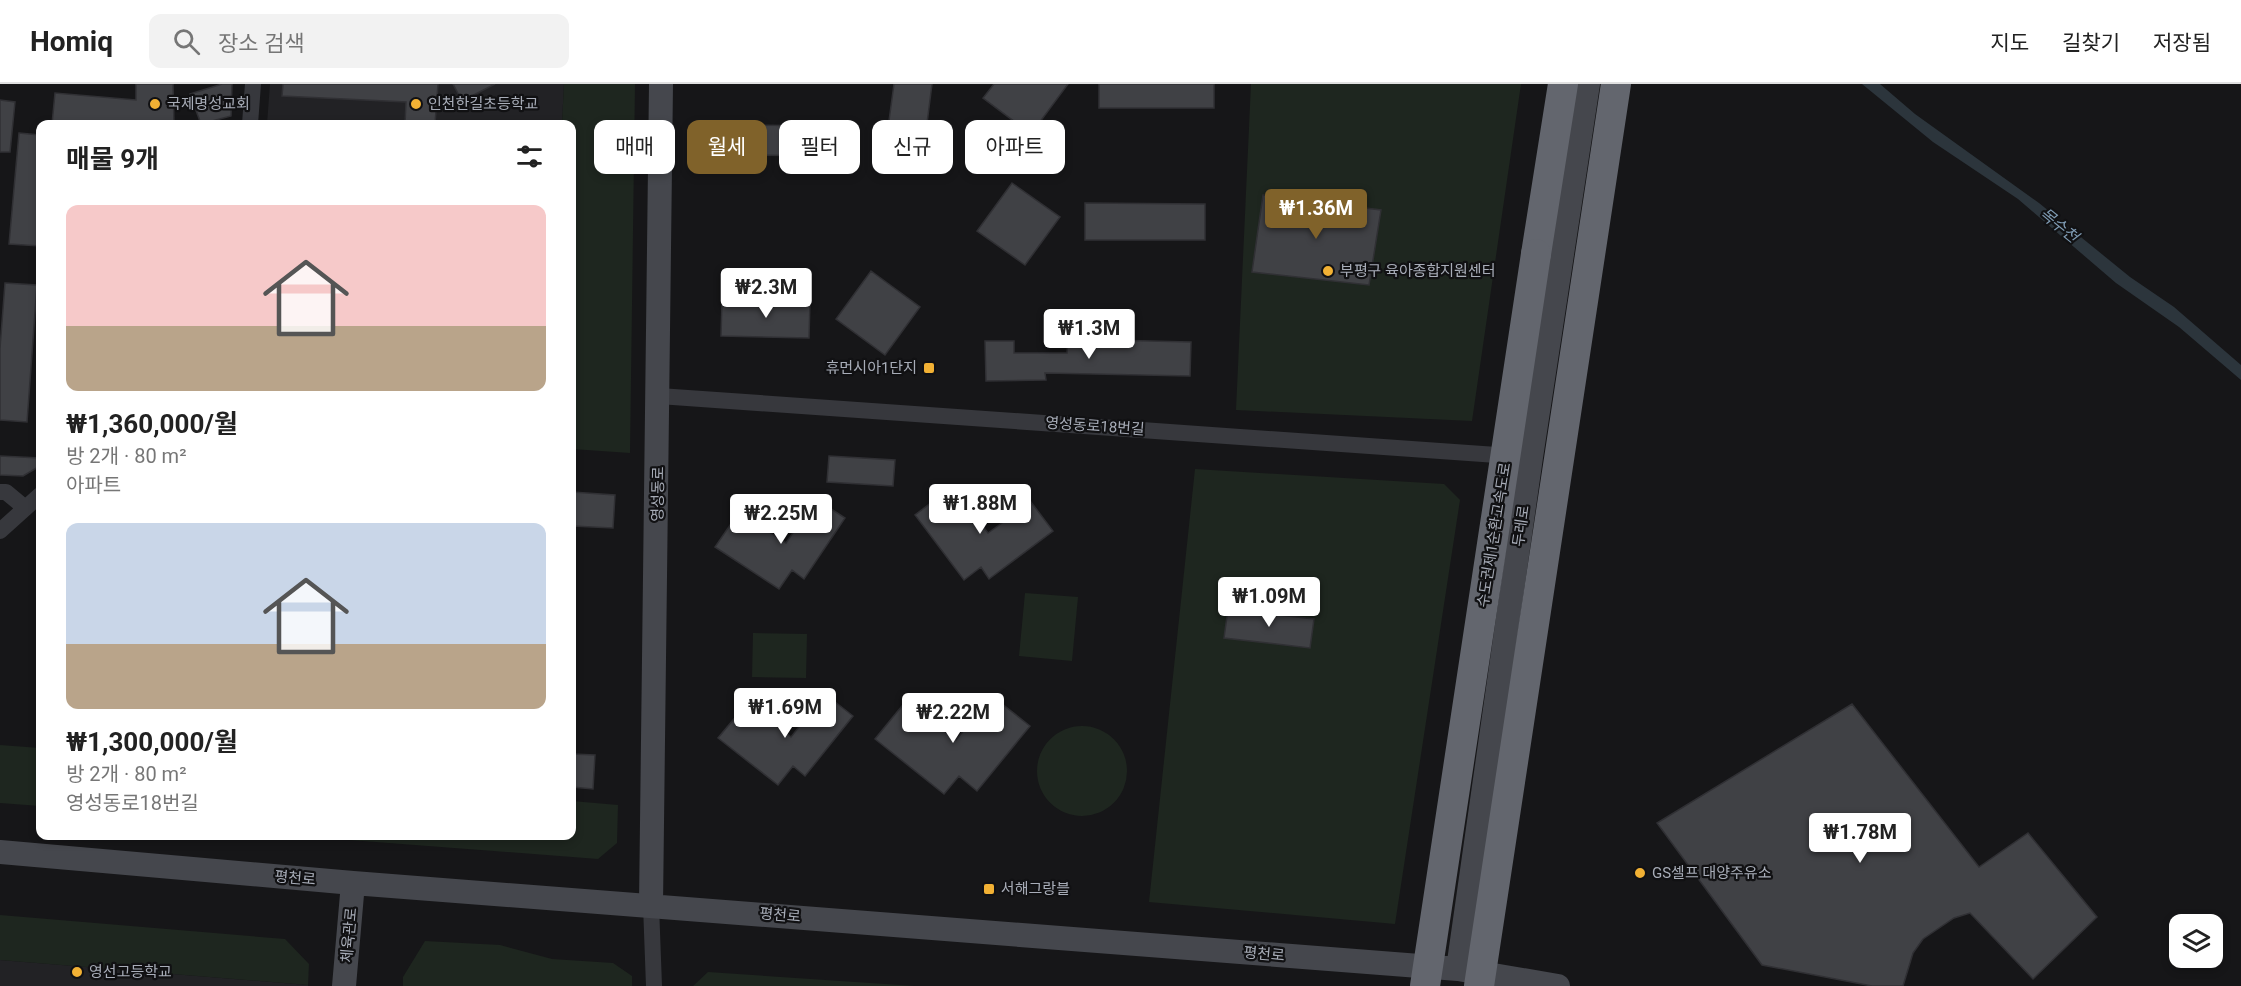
<!DOCTYPE html>
<html lang="ko">
<head>
<meta charset="utf-8">
<style>
	:root { --surface:#fff; --page:#f2f2f2; --text:#222; --muted:#767676; --line:#e0e0e0; --accent:#80622a }
	body { margin:0; font-family:Roboto,"Noto Sans KR",sans-serif; background:var(--page); color:var(--text); height:100vh; display:flex; flex-direction:column; font-size:22px; white-space:nowrap }
	* { box-sizing:border-box; margin:0 }
	p { font-size:20px; color:var(--muted) }
	.icon { flex:none; width:33px; height:33px; fill:none; stroke:currentColor; stroke-width:2; stroke-linecap:round; stroke-linejoin:round }
	.map { position:relative; flex:1; overflow:hidden }
	.sheet { position:absolute; left:36px; top:36px; width:540px; height:720px; display:flex; flex-direction:column; background:var(--surface); border-radius:12px; box-shadow:0 3px 9px #0003 }
	.sheet>* { flex:none }
	.hud { position:absolute; left:594px; top:36px; width:570px; height:54px; display:flex; gap:12px }
	.fabs { position:absolute; left:2169px; top:830px; display:grid; gap:12px }
	.fabs a { display:grid; place-items:center; width:54px; height:54px; border-radius:12px; background:var(--surface); box-shadow:0 3px 9px #0003; font-size:30px }
	.price { position:absolute; translate:-50% -51px; padding:0 14px; border-radius:6px; background:#fff; color:#222; font-size:20px; line-height:39px; filter:drop-shadow(0 2px 3px #0008) }
	.price::after { content:''; position:absolute; left:50%; top:36px; width:18px; height:14px; margin-left:-9px; background:inherit; clip-path:polygon(0 0,100% 0,50% 100%) }
	.price.selected { background:var(--accent); color:#fff }
	ul { padding:0; list-style:none }
	li { display:grid; align-content:center; gap:12px; height:318px; padding:0 30px }
	li span { display:grid; place-items:center; height:186px; border-radius:12px; color:#555 }
	li>.icon { margin-inline-start:auto }
	span .icon { width:108px; height:108px; fill:#fffc; stroke-width:1 }
	li b { font-size:26px }
	h2 { display:flex; justify-content:space-between; align-items:center; height:72px; padding:0 30px; font-size:26px }
	.tag { padding:0 21px; border-radius:12px; background:var(--surface); box-shadow:0 3px 9px #0003; font-size:21px; line-height:54px }
	.tag.selected { background:var(--accent); color:#fff }
	header { display:flex; align-items:center; gap:36px; box-sizing:border-box; height:84px; padding:0 30px; background:var(--surface); border-bottom:2px solid var(--line) }
	header strong { font-size:28px }
	nav { display:flex; gap:33px; margin-inline-start:auto; font-size:21px }
	.search { width:420px; height:54px; background:var(--page); display:flex; align-items:center; gap:15px; box-sizing:border-box; padding:0 21px; border-radius:12px; color:var(--muted); font-size:22px }
	.map>svg:first-child { display:block }
	.built { fill:#222225 }
	.green { fill:#1e261f }
	.water { fill:#2c353c }
	.building { fill:#404145; stroke:#303034; stroke-width:1.5 }
	.lines { fill:none; stroke-linecap:round; stroke-linejoin:round }
	.street { stroke:#37383d; stroke-width:16 }
	.secondary { stroke:#45474d; stroke-width:24 }
	.highway { stroke:#63666e; stroke-width:30 }
	.highway-bridge { stroke:#63666e; stroke-width:30 }
	.poi-dot { fill:#f2b134; stroke:#111113; stroke-width:2 }
	.labels { text-anchor:middle; dominant-baseline:central; stroke-width:4.5; stroke-linejoin:round; paint-order:stroke }
	.poi-label { font-size:15px; fill:#a8adb8; stroke:#111113; text-anchor:start }
	.street-label { font-size:15px; fill:#a8adb8; stroke:#111113 }
	.water-label { font-size:16px; font-style:italic; fill:#7f9bb3; stroke:#111113 }
</style>
</head>
<body>
<header>
<strong>Homiq</strong>
<div class="search"><svg class="icon" aria-label="search" viewBox="0 0 24 24"><circle cx="10" cy="10" r="6"/><path d="M15 15l6 6"/></svg>장소 검색</div>
<nav><a>지도</a><a>길찾기</a><a>저장됨</a></nav>
</header>
<div class="map">
<svg width="2241" height="902" viewBox="0 0 2241 902">
	<rect width="100%" height="100%" fill="#161618"/>
	<!-- built -->
	<path class="built" d="M270 0H564L562 40H267Z
		M0 876 308 901V902H0Z"/>
	<!-- green -->
	<path class="green" d="M564 0H635L630 369 572 365V40H562Z
		M1251 0H1521L1472 337 1236 326Z
		M1195 385 1444 400 1460 416 1395 840 1149 818Z
		M1025 509 1078 513 1072 577 1019 572Z
		M753 549 807 550 806 594 752 593Z
		M1037 687a45 45 0 1 1 90 0a45 45 0 1 1-90 0Z
		M0 661 40 664V722L0 719Z
		M572 717 618 721 617 759 598 775 297 752H572Z
		M0 831 285 855 309 880 308 901 0 876Z
		M425 857 500 861 552 875 613 879 632 892V902H403V893Z
		M708 888 915 902H693Z"/>
	<!-- water -->
	<path class="water" d="M1862 0H1880L1915 30 2039 119 2130 193 2174 223 2241 281V296L2179 243 2116 199 2018 115 1933 58Z"/>
	<!-- building -->
	<path class="building" d="M136 0H173L174 40H52L55 9 136 16Z
		M222 0H232L231 32 201 40 190 10Z
		M283 0H438L435 40H405L406 18 282 12Z
		M453 0H495L462 17Z
		M894 0H932L923 71 885 66Z
		M994 0H1068L1031 50 983 14Z
		M1099 0H1214V24H1099Z
		M0 16 15 18 10 68H0Z
		M716 41 841 42 840 72 716 71Z
		M19 49 40 51V162L9 160Z
		M1012 99 1060 133 1025 181 977 147Z
		M1263 111 1381 126 1369 201 1252 188Z
		M1085 119 1205 120V156H1085Z
		M871 187 920 223 885 271 836 235Z
		M5 199 37 201 27 338 0 336V264Z
		M722 216 810 217 809 254 721 252Z
		M1068 255 1191 258 1190 292 1045 289 1046 296 986 297 985 257H1014V269H1067Z
		M0 372 40 374V382L23 392 0 391Z
		M829 372 895 376 893 402 827 398Z
		M953 402 988 449 1031 418 1053 447 989 495 981 483 964 496 915 431Z
		M572 408 615 411 613 444 572 442Z
		M816 415 845 434 804 495 792 486 779 505 715 463 739 428 786 459Z
		M1228 525 1314 535 1310 564 1224 554Z
		M825 610 853 632 805 692 793 682 778 701 718 654 748 618 791 653Z
		M992 612 1030 642 977 707 959 692 944 710 875 655 906 617 956 656Z
		M1852 620 1979 783 2028 749 2097 833 2033 895 1970 829 1954 834 1923 855 1913 869 1903 902H1872L1762 881 1657 739Z
		M572 670 595 671 593 705 572 703Z"/>
	<g class="lines">
		<!-- street -->
		<path class="street" d="M250 40 253 0
			M659 312 1511 372
			M0 408H6L24 423
			M0 447 40 411
			M651 821 654 902"/>
		<!-- secondary -->
		<path class="secondary" d="M0 768 353 799 1458 885 1558 902
			M651 821 661 0
			M1458 885 1531 373 1588 0
			M344 902 353 799"/>
		<!-- highway -->
		<path class="highway" d="M1536 170 1563 0"/>
		<!-- highway-bridge -->
		<path class="highway-bridge" d="M1425 902 1536 170
			M1479 902 1616 0"/>
	</g>
	<!-- markers -->
	<g class="poi-dot">
		<circle cx="155" cy="20" r="6"/>
		<circle cx="416" cy="20" r="6"/>
		<circle cx="1328" cy="187" r="6"/>
		<rect x="923" y="278" width="12" height="12" rx="3"/>
		<circle cx="1640" cy="789" r="6"/>
		<rect x="983" y="799" width="12" height="12" rx="3"/>
		<circle cx="77" cy="888" r="6"/>
	</g>
	<g class="labels">
		<!-- poi labels -->
		<g class="poi-label">
			<text x="167" y="20">국제명성교회</text>
			<text x="428" y="20">인천한길초등학교</text>
			<text x="1340" y="187">부평구 육아종합지원센터</text>
			<text x="917" y="284" text-anchor="end">휴먼시아1단지</text>
			<text x="1652" y="789">GS셀프 대양주유소</text>
			<text x="1001" y="805">서해그랑블</text>
			<text x="89" y="888">영선고등학교</text>
		</g>
		<!-- street labels -->
		<g class="street-label">
			<text transform="translate(1095 342) rotate(4)">영성동로18번길</text>
			<text transform="translate(658 410) rotate(-89)">영성동로</text>
			<text transform="translate(1521 442) rotate(-82)">두레로</text>
			<text transform="translate(1494 451) rotate(-81)">수도권제1순환고속도로</text>
			<text transform="translate(295 794) rotate(5)">평천로</text>
			<text transform="translate(780 831) rotate(5)">평천로</text>
			<text transform="translate(349 851) rotate(-85)">체육관로</text>
			<text transform="translate(1264 870) rotate(5)">평천로</text>
		</g>
		<!-- water labels -->
		<g class="water-label">
			<text transform="translate(2059 141) rotate(39)">목수천</text>
		</g>
	</g>
</svg>
<div class="fabs">
<a><svg class="icon" aria-label="layers" viewBox="0 0 24 24"><path d="M12 4l9 5-9 5-9-5zM3 14l9 5 9-5"/></svg></a>
</div>
<b class="price selected" style="left:1316px;top:156px">₩1.36M</b>
<b class="price" style="left:766px;top:235px">₩2.3M</b>
<b class="price" style="left:1089px;top:276px">₩1.3M</b>
<b class="price" style="left:980px;top:451px">₩1.88M</b>
<b class="price" style="left:781px;top:461px">₩2.25M</b>
<b class="price" style="left:1269px;top:544px">₩1.09M</b>
<b class="price" style="left:785px;top:655px">₩1.69M</b>
<b class="price" style="left:953px;top:660px">₩2.22M</b>
<b class="price" style="left:1860px;top:780px">₩1.78M</b>
<div class="hud">
<a class="tag">매매</a>
<a class="tag selected">월세</a>
<a class="tag">필터</a>
<a class="tag">신규</a>
<a class="tag">아파트</a>
</div>
<section class="sheet">
<h2>매물 9개<svg class="icon" aria-label="filters" viewBox="0 0 24 24"><path d="M4 7h16M4 17h16"/><circle cx="9" cy="7" r="2"/><circle cx="15" cy="17" r="2"/></svg></h2>
<ul>
<li><span style="background:linear-gradient(#f6c9c9 65%,#b9a48a 0)"><svg class="icon" aria-label="home" viewBox="0 0 24 24"><path d="M3 11l9-7 9 7M6 9v11h12V9"/></svg></span><div><b>₩1,360,000/월</b><p>방 2개 · 80 m²</p><p>아파트</p></div></li>
<li><span style="background:linear-gradient(#c9d6e8 65%,#b9a48a 0)"><svg class="icon" aria-label="home" viewBox="0 0 24 24"><path d="M3 11l9-7 9 7M6 9v11h12V9"/></svg></span><div><b>₩1,300,000/월</b><p>방 2개 · 80 m²</p><p>영성동로18번길</p></div></li>
</ul>
</section>
</div>
</body>
</html>
